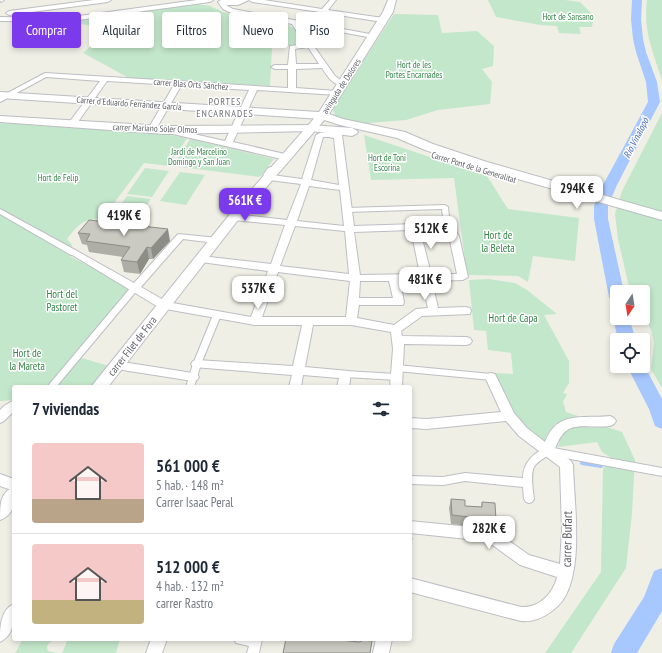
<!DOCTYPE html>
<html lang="es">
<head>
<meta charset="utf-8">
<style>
	:root { --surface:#fff; --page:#f2f2f3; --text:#1f2937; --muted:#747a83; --line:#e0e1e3; --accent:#7c3aed }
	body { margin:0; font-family:"PT Sans Narrow",sans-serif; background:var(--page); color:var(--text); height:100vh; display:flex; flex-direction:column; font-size:15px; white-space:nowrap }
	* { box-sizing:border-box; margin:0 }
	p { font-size:13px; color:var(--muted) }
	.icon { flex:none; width:22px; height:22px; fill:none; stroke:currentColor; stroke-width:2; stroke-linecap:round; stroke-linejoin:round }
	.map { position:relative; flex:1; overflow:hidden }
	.drawer { position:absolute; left:12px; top:385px; width:400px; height:256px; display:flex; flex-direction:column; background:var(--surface); border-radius:4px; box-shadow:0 2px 6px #0003 }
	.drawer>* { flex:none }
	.top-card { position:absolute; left:12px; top:12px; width:400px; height:36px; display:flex; gap:8px }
	.needle { width:26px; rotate:192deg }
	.controls { position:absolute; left:610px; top:285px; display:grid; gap:8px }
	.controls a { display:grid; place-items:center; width:40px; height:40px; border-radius:4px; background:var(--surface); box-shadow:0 2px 6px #0003; font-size:20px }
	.price { position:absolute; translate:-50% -34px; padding:0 9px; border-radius:8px; background:#fff; color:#222; font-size:13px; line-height:26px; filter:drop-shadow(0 1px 2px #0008) }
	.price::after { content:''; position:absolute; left:50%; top:24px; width:12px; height:9px; margin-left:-6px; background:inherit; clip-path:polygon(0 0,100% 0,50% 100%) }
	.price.selected { background:var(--accent); color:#fff }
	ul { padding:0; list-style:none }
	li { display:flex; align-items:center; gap:12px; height:100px; padding:0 20px }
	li+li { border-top:1px solid var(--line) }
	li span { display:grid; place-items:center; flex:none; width:112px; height:80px; border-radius:4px; color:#555 }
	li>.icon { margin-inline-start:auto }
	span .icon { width:48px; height:48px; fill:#fffc; stroke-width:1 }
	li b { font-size:17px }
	h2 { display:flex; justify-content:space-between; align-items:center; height:48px; padding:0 20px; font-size:17px }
	.tag { padding:0 14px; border-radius:4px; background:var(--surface); box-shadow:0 2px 6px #0003; font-size:14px; line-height:36px }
	.tag.selected { background:var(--accent); color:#fff }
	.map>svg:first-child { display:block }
	.green { fill:#c3e7ca }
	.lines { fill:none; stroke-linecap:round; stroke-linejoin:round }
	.stream { stroke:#a7c7ff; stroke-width:4 }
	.river { fill:#a7c7ff; fill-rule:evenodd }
	.pedestrian-casing { stroke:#bdbec4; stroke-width:2 }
	.minor-casing { stroke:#bdbec4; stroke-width:2 }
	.tertiary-casing { stroke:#bdbec4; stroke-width:2 }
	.secondary-casing { stroke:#bbbdc3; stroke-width:2 }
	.pedestrian { fill:#fff; fill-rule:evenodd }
	.minor { fill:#fff; fill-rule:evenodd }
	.tertiary { fill:#fff; fill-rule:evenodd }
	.secondary { fill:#fff; fill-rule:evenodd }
	.wall { fill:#aeaea7 }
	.shaded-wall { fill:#8d8d88 }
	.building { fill:#cacac2; stroke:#8d8d88 }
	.labels { text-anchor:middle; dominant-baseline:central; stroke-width:3; stroke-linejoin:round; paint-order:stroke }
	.far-park-label { font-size:9px; fill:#358549; stroke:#fff }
	.far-street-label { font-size:9px; fill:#5d5f66; stroke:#fff }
	.far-neighbourhood-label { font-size:10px; letter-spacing:1px; fill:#6e7178; stroke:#fff }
	.far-water-label { font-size:10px; font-style:italic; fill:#486cc3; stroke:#fff }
	.park-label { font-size:11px; fill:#358549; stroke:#fff }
	.street-label { font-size:11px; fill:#5d5f66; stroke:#fff }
	.near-street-label { font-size:13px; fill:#5d5f66; stroke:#fff }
</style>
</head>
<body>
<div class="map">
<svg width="662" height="653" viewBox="0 0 662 653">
	<rect width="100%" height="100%" fill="#f0efe6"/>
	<!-- green -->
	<path class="green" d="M488 0H565L580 2 594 16 592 27H579L581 34 559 33 557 26 540 25 496 17Z
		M647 0H662V81C653 50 643 33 647 0Z
		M196 4 210 6 223 12 287 24 299 32 307 44 272 48 270 86 129 78 83 53 111 28 65 22Z
		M394 14 438 15 442 33 477 31 494 46 493 66 482 69 492 82 490 104 438 110 406 120 356 124 337 118 332 109Z
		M662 113V388L651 369 654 343 651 330 643 312V292H631L630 291 618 239 615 214 622 191Z
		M0 123 159 133 187 138 169 166 144 163 102 219C82 219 79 224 67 239L72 245 70 256 132 289 75 356 109 366 92 387H14V400L0 401Z
		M364 135 487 176 508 209 579 218 575 261 533 256 528 282 518 276 467 275 454 178 371 180Z
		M190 139 274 159 260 177 173 166Z
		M145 168 169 171 152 197 127 194Z
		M180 172 205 175 186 205 160 201Z
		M127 196 151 199 143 210 119 207Z
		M488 279 515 283 527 290 557 314 544 315 569 361V383L563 393 567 394 563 402 566 412 584 418 555 424 547 446 511 415 492 373 513 374 511 353 488 350 486 331 474 330 469 280Z
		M604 426 622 432 635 460 632 513 626 568 571 653H545L601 572 603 468 613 459 602 452 597 442 558 447 562 433 572 427Z
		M23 639H56L49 643 47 647 48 651 58 653H15Z
		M68 639H120L116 653H62Z"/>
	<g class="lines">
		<!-- stream -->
		<path class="stream" d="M582 463 601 466"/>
		<!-- river -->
		<path class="river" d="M632 0H642L641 19 643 39 646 52 657 82 660 102 617 185 608 206V219L624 292H617V302L611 301 609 297 594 219V206L603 185 648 102 646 82 636 52 633 39 631 19Z
			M617 313V318H629L636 340H618L613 318Z
			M643 363 662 399V429L655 426 649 409 627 366H643Z
			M662 568V611L637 653H611L614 644 644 597 654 571Z"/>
		<defs>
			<path id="pedestrian" d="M445 205 448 207 450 226 447 228 444 226 442 209 347 212 344 210 347 208Z
				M0 209 77 251 78 253 77 255H71L0 214Z
				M132 286H135L139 288 56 387H47Z
				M217 312 221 315 201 364 194 387H186L193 364 213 315Z
				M397 365 491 374 494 375 495 377 494 379 491 380 397 371 394 370 393 368 394 366Z
				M345 371 397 374 400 375 401 377 400 379 397 380 345 377 342 376 341 374 342 372Z
				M548 447 662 468V476L549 455C544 458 537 462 534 467 530 475 533 490 534 499L532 502 529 503 526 502 524 499 523 487 465 481 443 485 410 484V476L443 477 465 473 523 478C523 463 534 452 548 447Z
				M234 639H262L259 653H247L249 646 236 643Z"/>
			<path id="minor" d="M0 0H4L1 2Z
				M94 0H111L108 2 9 15 6 13 9 11Z
				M197 0H213L210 2 64 22 0 21V17L64 18Z
				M221 0H264L322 9 330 0H336L328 10 383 18 386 20 383 22 325 13 316 24 375 35 376 36 373 38 314 27 308 32 305 30 308 26 299 25 335 76 346 84 345 86C334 87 327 76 322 68L296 69V88L337 91 341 93 337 95 257 90 233 142 289 155 290 157 289 159 286 160 164 132 163 130 167 128 225 141 249 90 181 86 156 129 152 131 148 129 174 85 107 81 75 126H72L68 124 100 81 46 77 0 102V97L45 73 288 88V69H275L271 67 275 65H288L290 46 305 44 292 24 229 12 223 9 218 2ZM249 0 252 2 320 12 310 23 233 9 226 5H238ZM308 47 319 64H296L295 49Z
				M333 130H339L342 135 354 226 447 223 450 224 459 236 468 277 463 280 432 281 438 308 466 307 470 308 471 311 470 314 422 316 401 331 402 336 466 337 470 338 472 341 470 344 466 345 404 344 402 387H390L393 349 391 332 351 325H313L305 367 349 371 351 374 349 387H337L339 378 303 375 301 387H289L292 375 193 367 191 364 193 361 197 360 293 366 302 325H255L160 308 69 253 74 250 77 251 134 283 178 234 218 238 220 240 218 242 215 243 183 239 141 287 167 302 251 317 268 271 201 262 196 259 201 256 271 264 285 225 234 220 229 217 234 214 287 220 301 184 269 180 263 175 268 168 271 167 275 170 272 175 302 179 316 135 320 133 332 132ZM323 137H329L334 138 339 185 311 180ZM309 186 340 190 344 226 297 221ZM295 226 345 231 349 274 280 266ZM444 229 449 236 457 274H431L420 230ZM411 230 420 274 360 275 354 232ZM278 272 350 281 346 317H262ZM360 281H389L393 298H359ZM400 281H422L428 308 416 309 394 325 357 318 359 305H403L404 302Z
				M116 361 193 373 197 374 199 377 197 380 193 381 116 369 112 368 110 365 112 362Z
				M491 373 495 374 514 413 527 428 545 442C557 410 583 419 610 416L614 418 616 421 614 424 610 426C582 429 566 417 555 449L571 461 573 465C574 502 584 569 563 600 560 604 556 608 552 611 543 618 533 622 521 621L410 592V578L521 607C539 608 553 594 557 577L520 565 487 541 410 533V521L490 529 495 531 529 555 560 564 562 530 560 467 519 436 506 421 427 429 410 428V418L427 419 501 412 485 377 487 374Z
				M14 400V411L4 421 0 423V410L4 406Z
				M0 474 14 479V491L0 486Z
				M14 604C14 618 15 635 0 642 0 628 0 610 14 604Z
				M151 639H167L162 653H146Z
				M376 639H392L389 653H373Z"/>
			<path id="tertiary" d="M322 113 327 116 326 118 238 220 108 387H91L230 214 318 114Z
				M14 487C14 501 16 514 0 520 0 505 0 492 14 487Z"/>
			<path id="secondary" d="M388 0H396L393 12 329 114 343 119 405 132 433 144 487 162 662 212V220L479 168 425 150 397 138 340 125 321 119 0 98V92L319 112 383 12Z
				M0 116 165 126 311 125 352 128 356 130 358 132 356 134 352 136 311 131 165 134 0 122Z"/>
		</defs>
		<!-- pedestrian casing -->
		<use href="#pedestrian" class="pedestrian-casing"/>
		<!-- minor casing -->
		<use href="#minor" class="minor-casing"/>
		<!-- tertiary casing -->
		<use href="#tertiary" class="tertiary-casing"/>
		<!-- secondary casing -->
		<use href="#secondary" class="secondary-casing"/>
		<!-- pedestrian -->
		<use href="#pedestrian" class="pedestrian"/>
		<!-- minor -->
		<use href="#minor" class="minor"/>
		<!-- tertiary -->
		<use href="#tertiary" class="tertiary"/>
		<!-- secondary -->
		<use href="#secondary" class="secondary"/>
	</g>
	<!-- wall -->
	<path class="wall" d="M78 233 170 241 153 259H149L140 274 124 272 121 260 123 257 89 252 87 245 82 244Z
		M451 499 465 506 481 507 482 502 496 520 494 529 451 524 449 508Z"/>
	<!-- shaded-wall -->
	<path class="shaded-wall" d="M168 229 170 241 153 259 151 248Z
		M147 247 149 259 140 274 137 262Z"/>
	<!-- building -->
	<path class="building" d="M89 220 168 229 151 248 147 247 137 262 121 260 130 247 86 241 90 234 78 233Z
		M451 499 465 500V506L482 507V502L495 503 496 520 452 515Z
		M410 537 412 538 410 547Z
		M286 639H331L359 642 364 640 372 641 370 653H283Z"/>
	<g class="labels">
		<!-- far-park labels -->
		<g class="far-park-label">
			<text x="568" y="16">Hort de Sansano</text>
			<text x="414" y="64">Hort de les<tspan x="414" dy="10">Portes Encarnades</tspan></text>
			<text x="199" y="151">Jardí de Marcelino<tspan x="199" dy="10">Domingo y San Juan</tspan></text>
			<text x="387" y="157">Hort de Toni<tspan x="387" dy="10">Escorina</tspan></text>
			<text x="58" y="177">Hort de Felip</text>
		</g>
		<!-- far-street labels -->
		<g class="far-street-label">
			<text transform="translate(191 84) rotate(4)">carrer Blas Orts Sánchez</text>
			<text transform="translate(341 86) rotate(-57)">avinguda de Dolores</text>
			<text transform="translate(129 103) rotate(4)">Carrer d'Eduardo Ferrández García</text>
			<text transform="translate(155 128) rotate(2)">carrer Mariano Soler Olmos</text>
			<text transform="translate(474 167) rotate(17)">Carrer Pont de la Generalitat</text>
		</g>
		<!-- far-neighbourhood labels -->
		<g class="far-neighbourhood-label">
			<text x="225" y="101">PORTES<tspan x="225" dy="12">ENCARNADES</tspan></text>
		</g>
		<!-- far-water labels -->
		<g class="far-water-label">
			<text transform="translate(636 138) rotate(-63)">Río Vinalopó</text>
		</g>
		<!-- park labels -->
		<g class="park-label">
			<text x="498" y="235">Hort de<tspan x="498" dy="13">la Beleta</tspan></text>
			<text x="62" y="294">Hort del<tspan x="62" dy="13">Pastoret</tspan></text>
			<text x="513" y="318">Hort de Capa</text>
			<text x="27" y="353">Hort de<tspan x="27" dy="13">la Mareta</tspan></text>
		</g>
		<!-- street labels -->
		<g class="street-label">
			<text transform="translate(132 346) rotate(-52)">carrer Filet de Fora</text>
		</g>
		<!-- near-street labels -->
		<g class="near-street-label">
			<text transform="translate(567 539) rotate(-89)">carrer Bufart</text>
		</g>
	</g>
</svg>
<div class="controls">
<a><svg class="needle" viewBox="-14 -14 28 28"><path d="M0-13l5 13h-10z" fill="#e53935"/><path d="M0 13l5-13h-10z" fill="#747a83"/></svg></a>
<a><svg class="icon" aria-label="locate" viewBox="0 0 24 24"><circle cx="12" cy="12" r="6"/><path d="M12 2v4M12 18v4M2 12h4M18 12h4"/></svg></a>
</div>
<b class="price" style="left:577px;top:210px">294K €</b>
<b class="price selected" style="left:245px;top:222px">561K €</b>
<b class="price" style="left:124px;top:237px">419K €</b>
<b class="price" style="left:431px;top:250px">512K €</b>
<b class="price" style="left:425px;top:301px">481K €</b>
<b class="price" style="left:258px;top:310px">537K €</b>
<b class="price" style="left:489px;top:550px">282K €</b>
<div class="top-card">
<a class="tag selected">Comprar</a>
<a class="tag">Alquilar</a>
<a class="tag">Filtros</a>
<a class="tag">Nuevo</a>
<a class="tag">Piso</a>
</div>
<section class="drawer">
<h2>7 viviendas<svg class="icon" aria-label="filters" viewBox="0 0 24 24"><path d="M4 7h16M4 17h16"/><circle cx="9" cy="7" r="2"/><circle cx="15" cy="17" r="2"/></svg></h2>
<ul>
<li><span style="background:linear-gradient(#f6c9c9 70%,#b9a48a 0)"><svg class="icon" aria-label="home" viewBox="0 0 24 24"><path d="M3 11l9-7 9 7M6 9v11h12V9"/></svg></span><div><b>561 000 €</b><p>5 hab. · 148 m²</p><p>Carrer Isaac Peral</p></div></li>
<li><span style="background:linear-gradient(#f6c9c9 70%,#c2b280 0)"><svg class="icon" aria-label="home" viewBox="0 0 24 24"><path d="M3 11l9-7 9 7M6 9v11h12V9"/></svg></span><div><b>512 000 €</b><p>4 hab. · 132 m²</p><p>carrer Rastro</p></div></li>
</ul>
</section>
</div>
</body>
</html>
